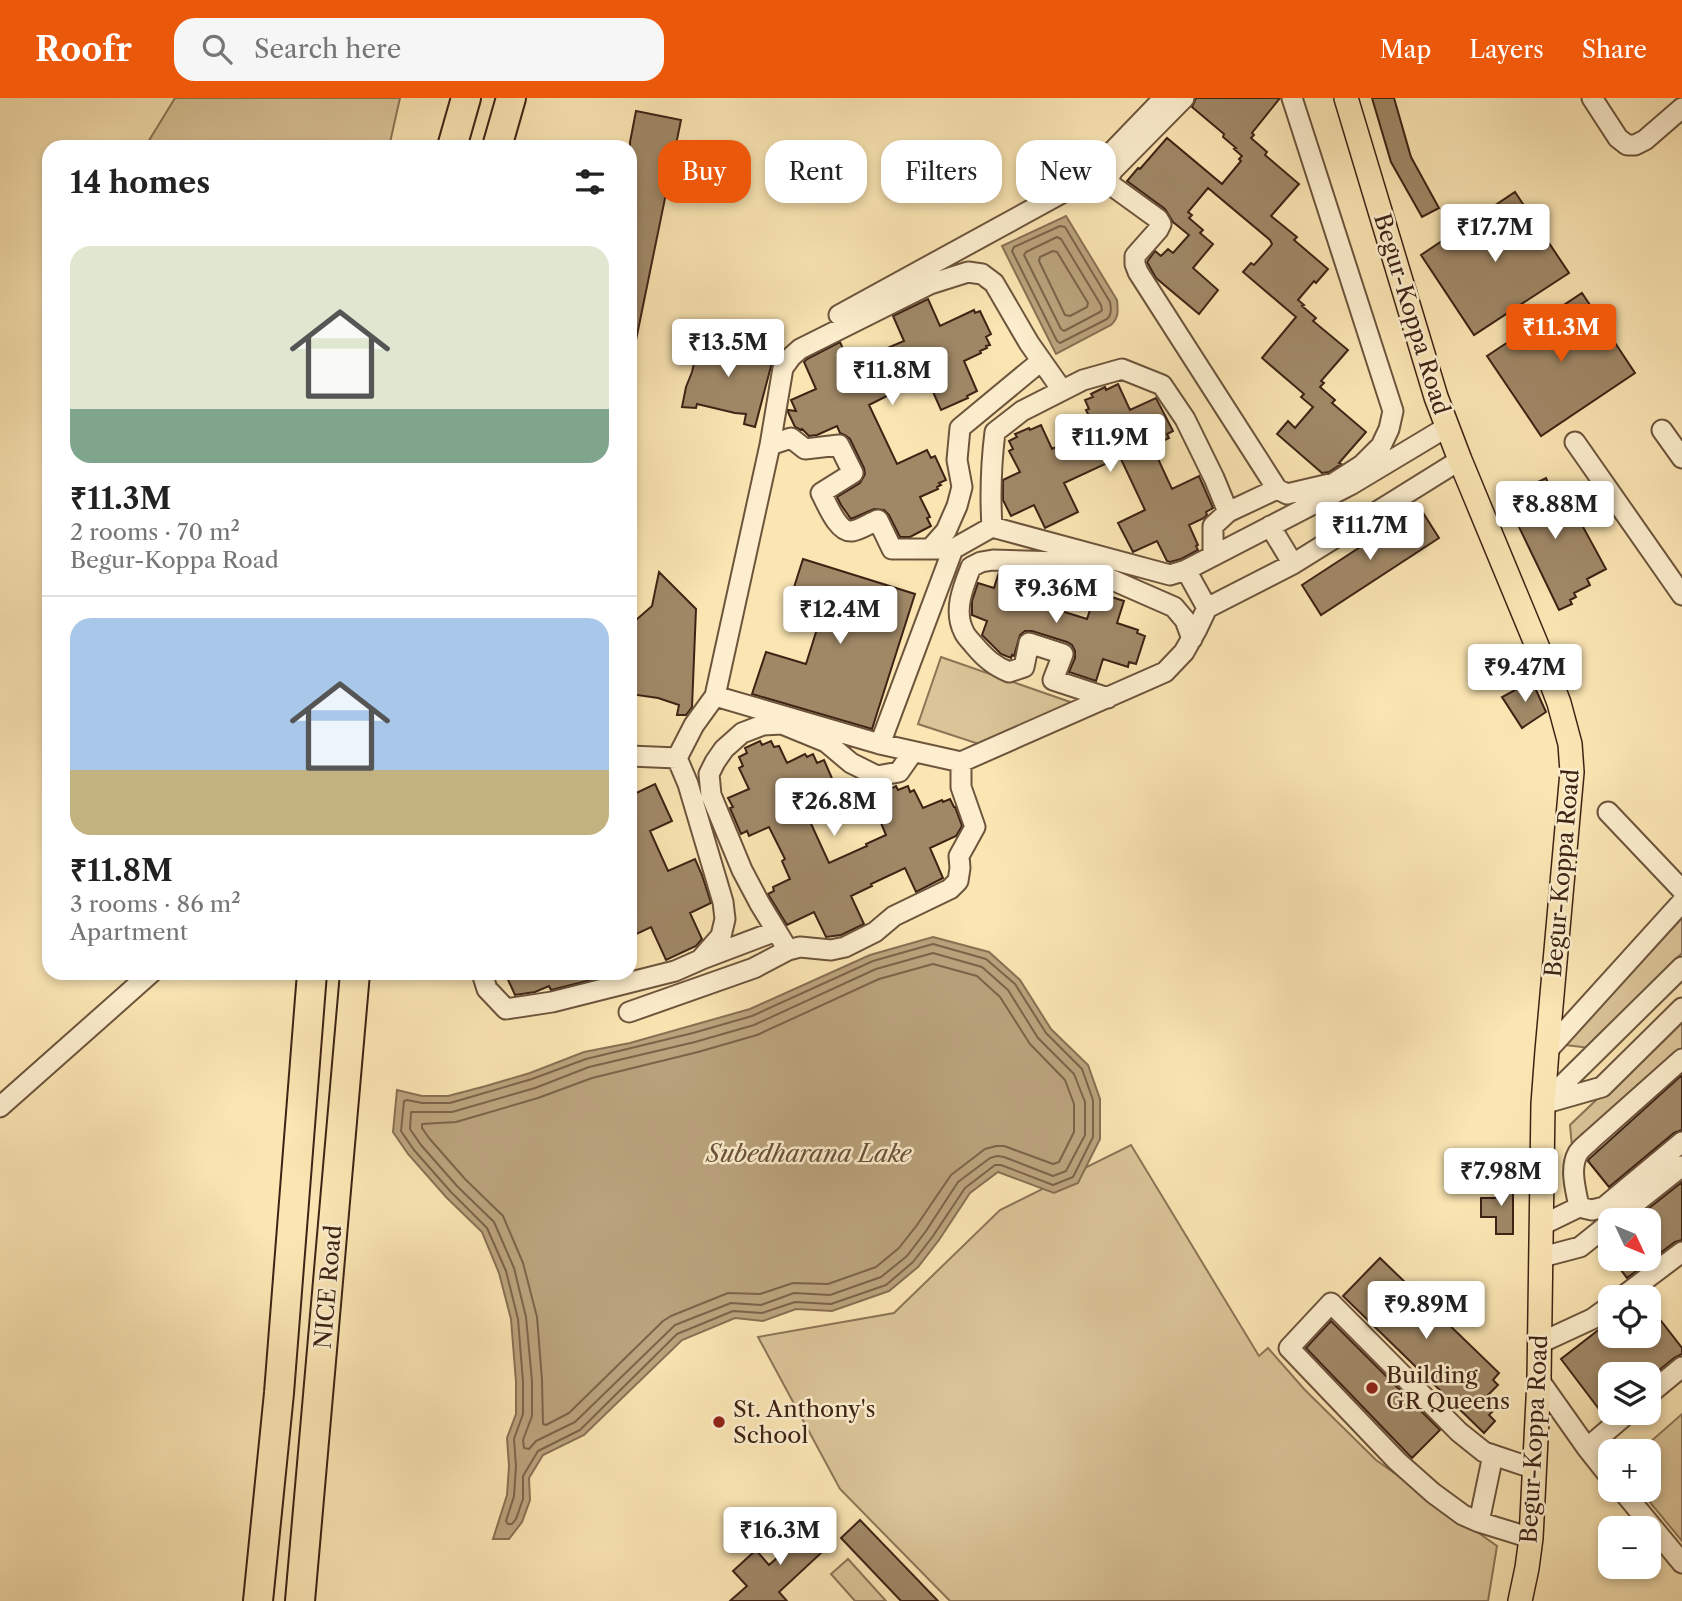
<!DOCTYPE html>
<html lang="en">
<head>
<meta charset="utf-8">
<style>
	:root { --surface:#fff; --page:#f6f6f6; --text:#222; --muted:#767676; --line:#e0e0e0; --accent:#ea580c }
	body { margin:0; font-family:"Libre Caslon Text",serif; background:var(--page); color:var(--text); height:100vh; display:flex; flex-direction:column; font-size:26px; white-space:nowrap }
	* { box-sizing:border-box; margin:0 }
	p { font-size:23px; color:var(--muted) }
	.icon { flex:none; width:38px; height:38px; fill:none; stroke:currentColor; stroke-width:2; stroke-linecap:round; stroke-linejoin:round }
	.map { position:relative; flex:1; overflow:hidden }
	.drawer { position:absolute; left:42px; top:42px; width:595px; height:840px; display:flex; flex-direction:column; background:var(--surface); border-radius:21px; box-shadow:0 4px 10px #0003 }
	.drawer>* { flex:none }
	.guide { position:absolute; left:658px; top:42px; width:665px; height:63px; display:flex; gap:14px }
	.needle { width:46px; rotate:134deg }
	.fabs { position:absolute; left:1598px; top:1110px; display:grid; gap:14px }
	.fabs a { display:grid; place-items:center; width:63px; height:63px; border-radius:14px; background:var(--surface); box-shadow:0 4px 10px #0003; font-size:35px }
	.price { position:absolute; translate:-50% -60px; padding:0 16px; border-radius:7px; background:#fff; color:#222; font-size:23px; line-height:46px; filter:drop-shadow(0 2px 4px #0008) }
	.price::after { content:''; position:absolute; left:50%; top:42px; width:21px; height:16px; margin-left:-10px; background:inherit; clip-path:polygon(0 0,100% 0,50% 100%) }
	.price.on { background:var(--accent); color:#fff }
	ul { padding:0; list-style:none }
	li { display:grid; align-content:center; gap:14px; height:371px; padding:0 28px }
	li+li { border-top:2px solid var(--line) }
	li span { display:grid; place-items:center; height:217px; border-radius:21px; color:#555 }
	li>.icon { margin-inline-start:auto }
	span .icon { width:126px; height:126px; fill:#fffc; stroke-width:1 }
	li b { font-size:30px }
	h2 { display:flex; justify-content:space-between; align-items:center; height:84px; padding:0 28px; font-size:30px }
	.tag { padding:0 24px; border-radius:21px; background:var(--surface); box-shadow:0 4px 10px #0003; font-size:24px; line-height:63px }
	.tag.on { background:var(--accent); color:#fff }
	header { display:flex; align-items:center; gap:42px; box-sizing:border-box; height:98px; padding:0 35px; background:var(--accent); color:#fff }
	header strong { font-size:33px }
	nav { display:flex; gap:38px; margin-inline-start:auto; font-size:24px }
	.search { width:490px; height:63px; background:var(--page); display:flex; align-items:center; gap:18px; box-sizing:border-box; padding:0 24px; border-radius:21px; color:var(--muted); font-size:26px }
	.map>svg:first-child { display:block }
	.green { fill:#dac498; stroke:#8c7456; stroke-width:2 }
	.water { fill:#baa37d; stroke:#887053; stroke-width:2 }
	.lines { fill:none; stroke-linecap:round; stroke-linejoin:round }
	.shore { stroke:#7c6349; stroke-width:2 }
	.building { fill:#a08867; stroke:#3e2315; stroke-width:2 }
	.minor-casing { stroke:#6d543c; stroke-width:23 }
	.major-casing { stroke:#3e2315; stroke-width:26 }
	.highway-casing { stroke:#3e2315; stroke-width:32 }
	.minor { stroke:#fceece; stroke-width:19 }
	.major { stroke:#fae5b3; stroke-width:23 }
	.highway { stroke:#fae5b3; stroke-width:28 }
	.poi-dot { fill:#8f2418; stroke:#fceece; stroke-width:2.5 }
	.labels { text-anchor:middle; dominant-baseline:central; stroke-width:5; stroke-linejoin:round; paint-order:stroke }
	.street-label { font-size:23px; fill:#3e2315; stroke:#fceece }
	.poi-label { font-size:23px; fill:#3e2315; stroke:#fceece; text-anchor:start }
	.water-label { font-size:24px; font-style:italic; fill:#695039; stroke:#fceece }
</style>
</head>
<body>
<header>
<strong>Roofr</strong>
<div class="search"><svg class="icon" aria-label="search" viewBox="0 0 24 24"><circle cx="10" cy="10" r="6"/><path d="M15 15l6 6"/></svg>Search here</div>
<nav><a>Map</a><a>Layers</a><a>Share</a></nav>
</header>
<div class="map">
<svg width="1682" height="1503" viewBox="0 0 1682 1503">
	<rect width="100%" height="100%" fill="#fae5b3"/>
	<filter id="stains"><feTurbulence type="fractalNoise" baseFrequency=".00286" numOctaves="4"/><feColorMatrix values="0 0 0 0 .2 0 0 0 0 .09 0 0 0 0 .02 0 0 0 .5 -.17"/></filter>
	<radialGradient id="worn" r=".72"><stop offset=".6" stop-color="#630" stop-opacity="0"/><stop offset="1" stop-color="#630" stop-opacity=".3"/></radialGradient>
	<!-- green -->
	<path class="green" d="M175 0H400L389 49H145Z
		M941 559 1076 606 988 649 918 626Z
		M1682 820V855L1590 950 1565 947Z
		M1682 920V951L1572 1049 1570 1027Z
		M1131 1047 1259 1258 1268 1250 1304 1291 1376 1362 1497 1448 1488 1503H950L840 1391 758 1239 894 1215 1000 1112Z
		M1682 1316V1443L1639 1391H1648V1353H1640Z
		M848 1461 886 1503H855L831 1476Z"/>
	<!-- water -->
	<path class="water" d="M1066 118 1117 202C1118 212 1119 220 1111 227L1056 256 1002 148Z
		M933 839 989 854 1020 882 1051 931 1088 967 1100 1001V1041L1078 1085 1054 1095 998 1074 970 1095 939 1142 918 1169 889 1193 832 1213 796 1211 763 1223 735 1220 682 1242 584 1337 543 1357 529 1380 530 1402 522 1424 509 1441H493L507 1397 509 1368 507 1340 516 1316V1284L511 1221 499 1175 482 1134 446 1099 408 1056 393 1034 397 992 422 998H448L486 988 530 975 584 954 630 945 750 911 870 857Z"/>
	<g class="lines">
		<!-- shore -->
		<path class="shore" d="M1060 128 1065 129 1110 204C1111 210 1112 217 1107 221L1060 245 1057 243 1012 153 1014 149Z
			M1057 139 1061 141 1101 207 1102 212 1100 214 1064 233 1061 231 1024 157 1026 154Z
			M1053 153 1057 154 1088 205 1087 209 1070 218 1065 217 1039 163 1040 159Z
			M933 846 986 861 1015 886 1046 935 1082 971 1093 1002V1039L1073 1079 1053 1087 1001 1067H995L965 1090 933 1138 913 1164 886 1187 831 1206 795 1204 762 1215 733 1213 677 1236 580 1332 538 1353 523 1378V1401L516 1421 512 1426H508L506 1423 514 1398 516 1368 514 1341 523 1316V1284L518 1221 506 1173 487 1130 451 1094 414 1052 401 1033 404 1003 407 1002 422 1005H450L532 981 586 961 693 935 752 918 873 863Z
			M933 855 982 869 1008 892 1038 940 1074 976 1085 1004V1037L1066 1073 1053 1078 1004 1059 997 1058 990 1060 958 1084 926 1133 907 1158 881 1179 830 1197 794 1195 761 1207 731 1205 675 1227 575 1324 536 1343 529 1351 524 1350 523 1342 532 1318V1283L526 1219 514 1170 494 1124 457 1088 421 1047 410 1031 411 1014H452L535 990 589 969 695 944 754 927 876 871Z
			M933 866 977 878 1000 899 1030 946 1065 982 1074 1006V1034L1059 1064 1053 1066 1004 1048H996L985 1051 951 1077 917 1127 899 1150 876 1169 828 1186 793 1185 760 1196 728 1195 671 1218 663 1223 569 1315 546 1327 543 1326 542 1282 537 1219 523 1165 503 1118 465 1081 429 1040 422 1030V1026L456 1024 538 1000 592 980 698 954 757 937 879 881Z"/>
	</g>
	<!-- building -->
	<path class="building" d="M1196 0H1280L1252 35 1254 37 1251 40 1267 54 1265 57 1299 86 1271 118 1297 139 1294 142 1328 171 1316 185 1314 183 1298 202 1304 207 1302 208 1316 220 1313 223 1348 252 1321 283 1324 285 1320 289 1335 302 1332 305 1366 334 1339 365 1341 366 1329 374 1322 375 1277 336 1288 323 1295 330 1313 309 1301 299 1304 296 1262 260 1296 219 1243 174 1251 165 1254 167 1270 149 1272 146 1270 142 1208 90 1188 114 1192 117 1189 120 1203 132 1200 135 1213 146 1193 170 1218 192 1199 216 1156 180 1147 164 1155 153 1161 158 1168 151 1173 155 1189 137 1173 124 1165 111 1127 83 1138 70 1140 71 1167 40 1222 86 1241 63 1239 61 1242 58 1234 51 1236 50 1223 39 1224 36 1192 9Z
		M1372 0H1394L1411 59 1439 110 1422 119 1391 64Z
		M636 13 681 22 636 242 630 241V44Z
		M1515 94 1569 175 1474 237 1421 157Z
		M1582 195 1635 275 1541 338 1487 258Z
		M928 201 940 228 974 212 975 215 980 213 991 236 986 239 990 247 986 248 987 250 980 253 981 255 964 263 977 293 967 298 968 300 941 312 926 278 869 307 897 366 927 352 931 360 935 358 946 382 939 385 941 387 937 389 938 391 920 399 930 419 927 420 931 428 910 439H900L889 417 884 412 874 411 851 421 841 407 837 399 860 385 865 376 864 370 850 341 845 337 840 335 837 328 817 337 809 338 802 331 801 332 795 329 788 314V312L796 313 791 302 816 291 804 264 807 261 840 244 850 266 904 243 893 218Z
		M701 235 715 237 714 245 759 258 761 249 775 253 755 329 744 326 746 316 735 315 697 306 696 310 682 309 686 289 692 274Z
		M1118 286 1130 312 1156 300 1173 333 1167 336 1169 340 1152 348 1172 391 1199 378 1213 410 1206 414 1207 417 1204 420 1189 427 1198 447 1196 448 1198 452 1181 461 1170 464 1167 463 1157 443 1133 454 1118 425 1145 412 1120 359 1064 385 1078 414 1045 430 1034 407 1011 418 1003 402V382L1020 374 1009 353 1013 351 1009 343 1017 339 1015 336 1029 330 1030 332 1041 327 1052 351 1095 330 1086 312 1089 311 1085 302 1093 299 1091 296 1105 289 1106 292Z
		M1546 380 1551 392 1556 390 1570 419 1576 416 1606 471 1587 481 1590 487 1574 495 1576 499 1570 502 1572 506 1559 512 1505 400Z
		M1420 410 1439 440 1321 517 1302 487Z
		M803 461 915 496 872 631 752 596 766 554 806 566 822 515 789 505Z
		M659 474 696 511 692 609 686 617H677L679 607 658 600 630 596V556L632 549 630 543 636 522 652 508Z
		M999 474 1035 475 1026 502 1087 521 1096 494 1124 503 1117 525 1138 532 1137 535 1145 538 1136 566 1129 564 1128 569 1103 561 1096 583 1069 574 1075 560V553L1072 547 1067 544 1032 533H1025L1020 537 1014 558 1012 557 1011 560 1001 556 982 537 987 523 972 517V503L978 485 994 490Z
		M1532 583 1546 614 1522 630 1502 599Z
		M760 643 762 647 771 643 774 649 779 648 787 665 805 656 807 659 813 656 817 665 824 662 834 685 823 690 825 696 802 706 829 765 867 748 866 746 886 737 876 713 879 711 876 704 885 700 882 695 896 688 898 692 908 688 910 694 914 692 923 710 942 702 943 704 950 701 954 709H955L962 728 956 738 930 750 943 780 916 794 905 770 871 786 872 788 851 798 864 826 841 837 826 839 814 814 787 827 768 796 774 793 773 789 790 781 782 763 785 761 769 729 749 738 747 733 741 736 730 710 733 709 728 700 749 691 739 670 743 668 739 659 747 655 745 650Z
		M655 686 672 723 650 733 668 773 695 761 702 777 711 805 690 815 702 841 696 848 666 862 651 829 630 839V698Z
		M505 875H607L595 881 551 892 549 888 535 894 515 897Z
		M1682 977V1032L1674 1035 1609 1089 1588 1063 1589 1061Z
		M1496 1084H1513V1136H1496V1119H1481V1100H1496Z
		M1682 1084V1142L1675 1144 1627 1180 1612 1160H1648V1122H1634Z
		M1380 1160 1499 1275 1493 1282 1498 1287 1487 1298 1495 1305 1490 1310 1493 1313 1489 1317 1495 1323 1484 1335 1343 1198Z
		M1648 1206 1682 1250V1256L1674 1260 1648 1281V1276H1610V1314L1605 1319 1561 1261 1610 1223V1237H1648Z
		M1331 1223 1440 1332 1412 1360 1306 1250Z
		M860 1422 938 1503H901L841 1440Z
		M817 1424 834 1443 779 1494 787 1503H730L747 1488 733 1473 756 1452 769 1467Z"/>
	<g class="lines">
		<defs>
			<path id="minor" d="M1184 0 1113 72 1109 79 1111 87 1158 121 1161 126 1158 132 1135 158V166L1138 174 1277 391 1228 414
				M1592 0 1618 40 1627 47H1635L1645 42 1682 10
				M839 217 1084 83 1164 0
				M1662 332 1682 360
				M1575 344 1682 497
				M770 347 791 340 805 351 839 347 853 375 821 395C827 406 838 435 852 433 860 432 870 425 878 422L892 451H953L992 429 1170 477 1186 472 1352 386 1447 329
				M1277 391 1287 396 1334 385 1362 367 1381 348 1389 331 1393 313 1292 0
				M1270 428 1293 466
				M992 429C990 397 991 366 995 334L1022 313 1083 282 1122 271 1162 287 1185 321 1214 380 1228 414 1213 428V458
				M930 451 946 433 957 408 962 389 957 362 960 330 1041 263
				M1186 472 1207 510
				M715 598 880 646 961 664 1165 574 1184 554 1197 531 1207 510 1293 466 1460 362
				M1108 600 1053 582 1063 556 1029 545 1024 569 1009 574C994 568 985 560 974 547 971 543 966 539 964 534 953 513 963 489 971 469L981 464 993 462 1062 464 1092 473 1174 509 1185 522 1192 541
				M880 646 953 451
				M630 658 677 660
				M1608 714 1682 792
				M788 852 760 806 742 772 711 697 709 676 715 664 724 651 742 635 763 627 782 626 826 644 851 665 877 678 899 674 913 654
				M702 861 776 833
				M482 875 487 891 506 911 552 904 675 873 700 862 721 838 725 821 723 804 688 686 677 660 694 627 715 598 770 347 783 270 791 259 800 251 930 186 968 174 982 176 994 185 1029 245 1062 292
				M629 914 754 870 788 852 800 849 831 852 845 849 875 834 894 818 950 791 958 783 960 770 959 758 975 729 961 689V664
				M1547 953 1682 804
				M1546 1005 1602 989 1682 910
				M1543 1006 1682 869
				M0 1009 151 875
				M1579 1109C1576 1092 1569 1071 1578 1055 1581 1050 1587 1046 1591 1042L1682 961
				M1614 1122 1682 1068
				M1542 1127 1579 1109 1592 1112 1604 1109 1682 1044
				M1542 1159 1580 1149 1610 1125
				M1622 1199 1682 1154
				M1540 1245 1592 1221 1610 1208
				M1539 1282 1587 1350 1610 1379
				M1648 1297 1682 1269
				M1587 1350 1629 1314
				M1621 1391 1682 1465
				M1479 1424 1493 1357
				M1531 1440 1479 1424 1463 1417 1433 1395 1397 1363 1289 1250 1331 1205 1459 1334 1484 1354 1535 1371"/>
			<path id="major" d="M1346 0 1436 299 1460 362 1540 555 1559 605 1570 646 1572 674 1547 953 1543 1006 1539 1282 1531 1440 1527 1470 1520 1503"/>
			<path id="highway" d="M452 49 466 0
				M497 49 511 0
				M258 1503 279 1295 312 875
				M300 1503 355 875"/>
		</defs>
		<!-- minor casing -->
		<use href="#minor" class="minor-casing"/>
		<!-- major casing -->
		<use href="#major" class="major-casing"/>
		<!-- highway casing -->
		<use href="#highway" class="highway-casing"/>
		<!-- minor -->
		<use href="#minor" class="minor"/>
		<!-- major -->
		<use href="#major" class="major"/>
		<!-- highway -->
		<use href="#highway" class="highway"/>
	</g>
	<!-- markers -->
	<g class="poi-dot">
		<circle cx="1372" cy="1290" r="7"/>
		<circle cx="719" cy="1324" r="7"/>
	</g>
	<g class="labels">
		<!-- street labels -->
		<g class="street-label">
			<text transform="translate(1412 216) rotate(73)">Begur-Koppa Road</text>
			<text transform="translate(1562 775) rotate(-85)">Begur-Koppa Road</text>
			<text transform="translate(328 1189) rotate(-85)">NICE Road</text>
			<text transform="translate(1534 1341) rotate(-87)">Begur-Koppa Road</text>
		</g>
		<!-- poi labels -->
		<g class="poi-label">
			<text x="1386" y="1277">Building<tspan x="1386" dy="26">GR Queens</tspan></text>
			<text x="733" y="1311">St. Anthony's<tspan x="733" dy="26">School</tspan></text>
		</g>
		<!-- water labels -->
		<g class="water-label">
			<text x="809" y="1055">Subedharana Lake</text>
		</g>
	</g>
	<rect width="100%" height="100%" filter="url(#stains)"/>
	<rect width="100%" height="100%" fill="url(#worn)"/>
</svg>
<div class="fabs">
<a><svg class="needle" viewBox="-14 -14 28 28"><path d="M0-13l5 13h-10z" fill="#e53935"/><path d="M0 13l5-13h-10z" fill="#767676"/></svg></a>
<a><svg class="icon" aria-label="locate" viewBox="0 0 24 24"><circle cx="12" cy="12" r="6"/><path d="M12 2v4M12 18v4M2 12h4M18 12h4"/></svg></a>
<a><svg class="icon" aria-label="layers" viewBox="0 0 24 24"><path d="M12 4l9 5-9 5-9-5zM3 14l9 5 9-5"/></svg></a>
<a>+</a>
<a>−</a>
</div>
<b class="price" style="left:1495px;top:166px">₹17.7M</b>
<b class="price on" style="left:1561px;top:266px">₹11.3M</b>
<b class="price" style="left:728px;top:281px">₹13.5M</b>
<b class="price" style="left:892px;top:309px">₹11.8M</b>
<b class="price" style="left:1110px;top:376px">₹11.9M</b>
<b class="price" style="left:1555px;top:443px">₹8.88M</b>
<b class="price" style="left:1370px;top:464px">₹11.7M</b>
<b class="price" style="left:1056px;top:527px">₹9.36M</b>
<b class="price" style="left:840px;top:548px">₹12.4M</b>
<b class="price" style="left:1525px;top:606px">₹9.47M</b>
<b class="price" style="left:834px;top:740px">₹26.8M</b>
<b class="price" style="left:1501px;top:1110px">₹7.98M</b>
<b class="price" style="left:1426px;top:1243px">₹9.89M</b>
<b class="price" style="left:780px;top:1469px">₹16.3M</b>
<div class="guide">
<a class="tag on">Buy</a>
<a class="tag">Rent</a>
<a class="tag">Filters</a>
<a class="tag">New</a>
</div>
<section class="drawer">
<h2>14 homes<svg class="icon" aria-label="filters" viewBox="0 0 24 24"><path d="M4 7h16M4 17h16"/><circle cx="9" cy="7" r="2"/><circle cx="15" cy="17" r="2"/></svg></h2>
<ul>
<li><span style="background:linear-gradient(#dfe7d0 75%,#7fa58c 0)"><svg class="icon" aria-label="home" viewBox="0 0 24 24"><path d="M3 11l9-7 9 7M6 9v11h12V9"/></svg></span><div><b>₹11.3M</b><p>2 rooms · 70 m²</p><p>Begur-Koppa Road</p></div></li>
<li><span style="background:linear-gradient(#a9c7e8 70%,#c2b280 0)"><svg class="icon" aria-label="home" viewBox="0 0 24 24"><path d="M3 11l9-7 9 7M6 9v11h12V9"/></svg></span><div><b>₹11.8M</b><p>3 rooms · 86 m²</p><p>Apartment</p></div></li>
</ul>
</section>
</div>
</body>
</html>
